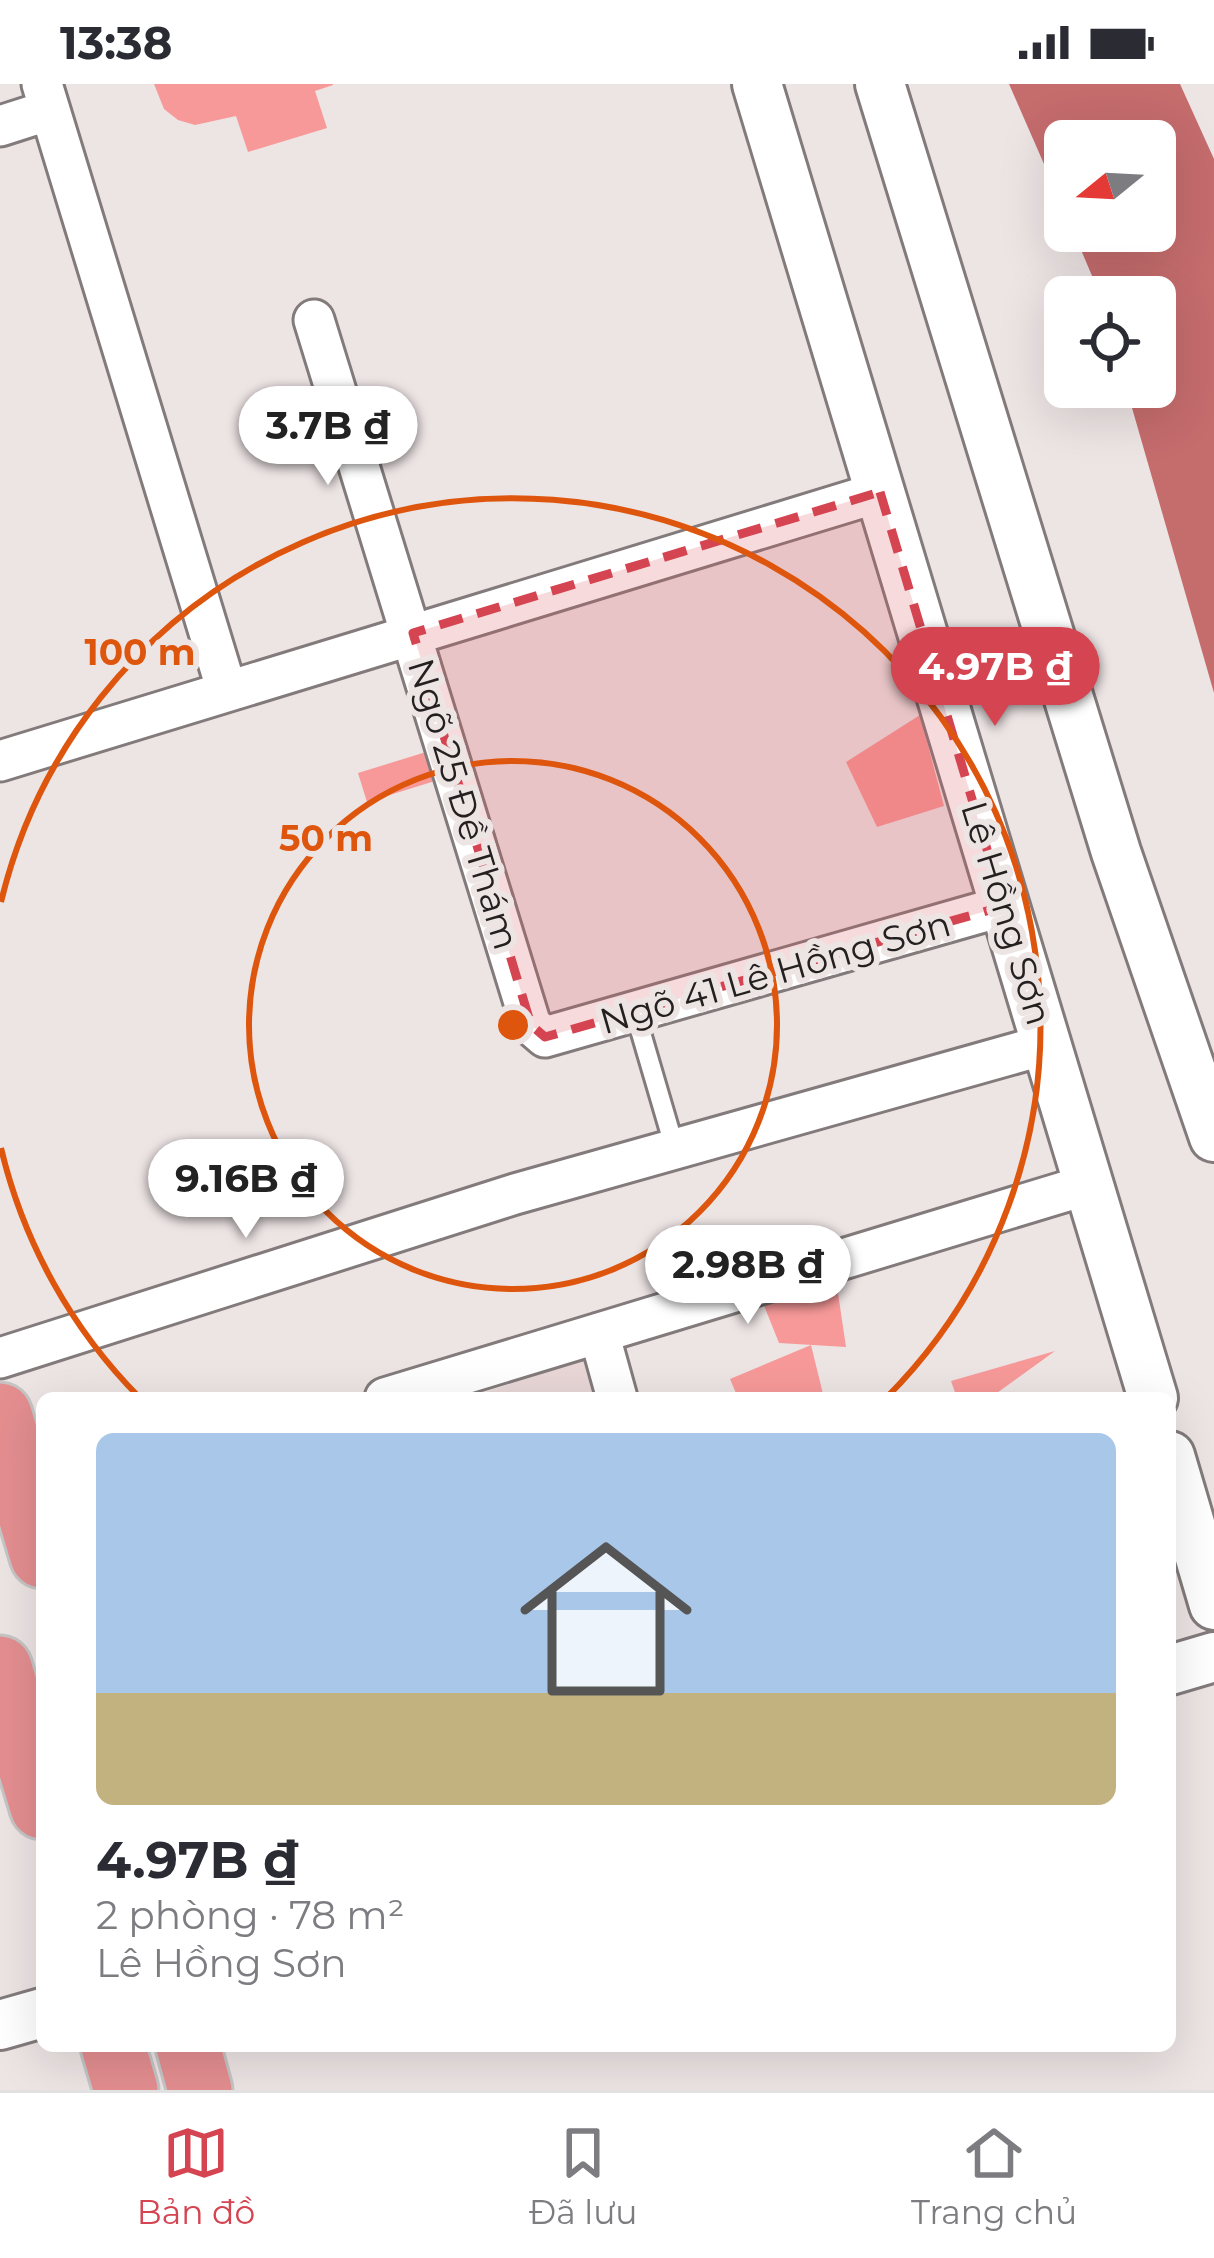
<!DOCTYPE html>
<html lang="vi">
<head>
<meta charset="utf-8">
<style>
	:root { --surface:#fff; --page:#f2f2f3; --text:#2b2b33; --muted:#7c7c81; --line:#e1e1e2; --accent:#d54451 }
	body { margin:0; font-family:Montserrat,sans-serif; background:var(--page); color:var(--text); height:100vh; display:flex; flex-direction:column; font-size:45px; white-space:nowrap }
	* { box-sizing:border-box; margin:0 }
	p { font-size:39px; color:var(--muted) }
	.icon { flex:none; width:66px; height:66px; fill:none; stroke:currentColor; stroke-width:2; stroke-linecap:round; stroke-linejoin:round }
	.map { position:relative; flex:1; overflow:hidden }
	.side { position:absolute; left:36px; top:1308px; width:1140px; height:660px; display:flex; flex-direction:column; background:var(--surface); border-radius:18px; box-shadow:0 12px 48px #0002 }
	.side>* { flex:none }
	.needle { width:78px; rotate:252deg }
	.controls { position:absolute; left:1044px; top:36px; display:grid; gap:24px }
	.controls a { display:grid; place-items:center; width:132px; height:132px; border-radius:18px; background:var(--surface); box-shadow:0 12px 48px #0002; font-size:60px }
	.price { position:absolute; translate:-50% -102px; padding:0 27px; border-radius:42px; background:#fff; color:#222; font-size:39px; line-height:78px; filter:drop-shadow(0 3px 6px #0008) }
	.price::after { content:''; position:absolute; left:50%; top:72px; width:36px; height:27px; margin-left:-18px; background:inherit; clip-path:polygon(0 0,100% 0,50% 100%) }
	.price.selected { background:var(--accent); color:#fff }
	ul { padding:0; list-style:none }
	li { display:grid; align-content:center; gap:24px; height:636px; padding:0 60px }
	li span { display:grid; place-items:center; height:372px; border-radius:18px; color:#555 }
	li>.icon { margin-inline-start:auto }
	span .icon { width:216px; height:216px; fill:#fffc; stroke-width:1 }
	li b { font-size:51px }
	.status { display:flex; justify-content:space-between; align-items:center; height:84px; padding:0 60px; background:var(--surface); direction:ltr }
	.status svg { height:33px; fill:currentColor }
	.tab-bar { display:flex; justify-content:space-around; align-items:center; height:168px; border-top:3px solid var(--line); background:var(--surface); font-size:33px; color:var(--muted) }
	.tab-bar a { display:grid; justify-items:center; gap:6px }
	.tab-bar .selected { color:var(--accent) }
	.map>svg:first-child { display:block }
	.built { fill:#e8d7d6 }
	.water { fill:#c56c6d }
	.building { fill:#f79999 }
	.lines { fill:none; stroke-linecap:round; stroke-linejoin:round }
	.service-casing { stroke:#837b7b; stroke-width:24 }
	.minor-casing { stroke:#837b7b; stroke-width:45 }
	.tertiary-casing { stroke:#837b7b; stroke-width:54 }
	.trunk-casing { stroke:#c6c5c5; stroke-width:69 }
	.service { stroke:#fff; stroke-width:18 }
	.minor { stroke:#fff; stroke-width:39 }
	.tertiary { stroke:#fff; stroke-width:48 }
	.trunk { stroke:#e48e90; stroke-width:63 }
	.marked { fill:#d54451; fill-opacity:0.2; stroke:#d54451; stroke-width:9; stroke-dasharray:24 15; stroke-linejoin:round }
	.ring { fill:none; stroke:#de560d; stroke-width:6 }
	.labels { text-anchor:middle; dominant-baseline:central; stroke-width:12; stroke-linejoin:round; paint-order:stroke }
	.street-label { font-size:36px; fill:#242020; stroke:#ede4e4 }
	.centre { fill:#de560d; stroke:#ede4e4; stroke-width:6 }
	.ring-label { font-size:36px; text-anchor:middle; font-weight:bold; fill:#de560d; stroke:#ede4e4; stroke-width:12; stroke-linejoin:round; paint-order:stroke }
</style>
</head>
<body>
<div class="status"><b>13:38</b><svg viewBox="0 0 49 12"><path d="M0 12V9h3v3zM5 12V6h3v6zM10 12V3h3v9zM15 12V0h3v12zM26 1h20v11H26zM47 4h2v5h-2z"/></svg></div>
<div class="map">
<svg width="1214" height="2006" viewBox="0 0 1214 2006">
	<rect width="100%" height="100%" fill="#ede4e4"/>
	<!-- built -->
	<path class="built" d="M590 1274 603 1314H468Z"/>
	<!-- water -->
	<path class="water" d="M1009 0H1180L1214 75V609L1126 303H1155V213H1101L1073 147H1155V57H1065V128Z"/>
	<!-- building -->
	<path class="building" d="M154 0H333V1L315 7 327 44 248 68 236 32 195 41 178 36 164 25Z
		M920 631 944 722 877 743 846 678Z
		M426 668 435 697 367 718 358 689Z
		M834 1182 846 1263 779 1259 761 1214Z
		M811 1261 824 1314H738L730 1295Z
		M1055 1267 990 1314H957L951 1297Z"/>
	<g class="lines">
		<defs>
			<path id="service" d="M634 925 675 1065"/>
			<path id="minor" d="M42 0 227 607
				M0 42 50 26
				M314 236 531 941 545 953 1004 822
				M0 677 880 408
				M599 1249 617 1314
				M0 1274 515 1110 1048 960
				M385 1314 1090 1100"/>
			<path id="tertiary" d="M757 0 1153 1314
				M880 0 1116 768 1214 1053
				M1170 1372 1214 1521
				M1170 1586 1214 1573
				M0 1941 42 1929"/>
			<path id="trunk" d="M0 1331 42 1472
				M0 1584 42 1723
				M113 1962 126 2006
				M188 1962 200 2006"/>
		</defs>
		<!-- service casing -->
		<use href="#service" class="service-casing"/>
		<!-- minor casing -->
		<use href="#minor" class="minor-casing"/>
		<!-- tertiary casing -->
		<use href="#tertiary" class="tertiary-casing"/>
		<!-- trunk casing -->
		<use href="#trunk" class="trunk-casing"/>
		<!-- service -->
		<use href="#service" class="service"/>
		<!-- minor -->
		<use href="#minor" class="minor"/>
		<!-- tertiary -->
		<use href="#tertiary" class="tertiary"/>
		<!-- trunk -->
		<use href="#trunk" class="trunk"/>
	</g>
	<!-- marked area -->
	<path class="marked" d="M880 408 1004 822 545 953 531 941 413 549Z"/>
	<!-- distance rings -->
	<g class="ring">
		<circle cx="513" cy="941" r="264"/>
		<path d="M140 1314A527 527 0 0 1 1 1064M1 818A527 527 0 1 1 886 1314"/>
	</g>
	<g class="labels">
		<!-- street labels -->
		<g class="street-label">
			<text transform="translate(464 720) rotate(73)">Ngõ 25 Đề Thám</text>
			<text transform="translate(1007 829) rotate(73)">Lê Hồng Sơn</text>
			<text transform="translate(775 888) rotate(-16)">Ngõ 41 Lê Hồng Sơn</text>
		</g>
	</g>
	<circle cx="513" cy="941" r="18" class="centre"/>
	<g class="ring-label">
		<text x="140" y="581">100 m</text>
		<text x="326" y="767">50 m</text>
	</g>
</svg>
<div class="controls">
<a><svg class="needle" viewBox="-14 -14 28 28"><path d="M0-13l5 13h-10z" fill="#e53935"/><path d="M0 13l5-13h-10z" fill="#7c7c81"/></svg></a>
<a><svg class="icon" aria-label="locate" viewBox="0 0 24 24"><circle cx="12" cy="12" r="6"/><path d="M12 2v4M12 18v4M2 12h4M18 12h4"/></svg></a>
</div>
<b class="price" style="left:328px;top:404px">3.7B ₫</b>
<b class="price selected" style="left:995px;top:645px">4.97B ₫</b>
<b class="price" style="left:246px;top:1157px">9.16B ₫</b>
<b class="price" style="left:748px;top:1243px">2.98B ₫</b>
<section class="side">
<ul>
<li><span style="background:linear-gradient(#a9c7e8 70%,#c2b280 0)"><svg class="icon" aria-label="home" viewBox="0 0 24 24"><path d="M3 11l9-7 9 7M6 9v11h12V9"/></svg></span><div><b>4.97B ₫</b><p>2 phòng · 78 m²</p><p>Lê Hồng Sơn</p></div></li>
</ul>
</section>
</div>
<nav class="tab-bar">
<a class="selected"><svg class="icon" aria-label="map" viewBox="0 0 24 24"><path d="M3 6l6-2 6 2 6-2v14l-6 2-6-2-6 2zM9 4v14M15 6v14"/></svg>Bản đồ</a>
<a><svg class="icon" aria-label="saved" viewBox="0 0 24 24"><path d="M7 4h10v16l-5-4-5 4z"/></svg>Đã lưu</a>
<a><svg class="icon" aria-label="home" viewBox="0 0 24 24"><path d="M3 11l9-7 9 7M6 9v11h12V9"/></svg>Trang chủ</a>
</nav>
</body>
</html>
